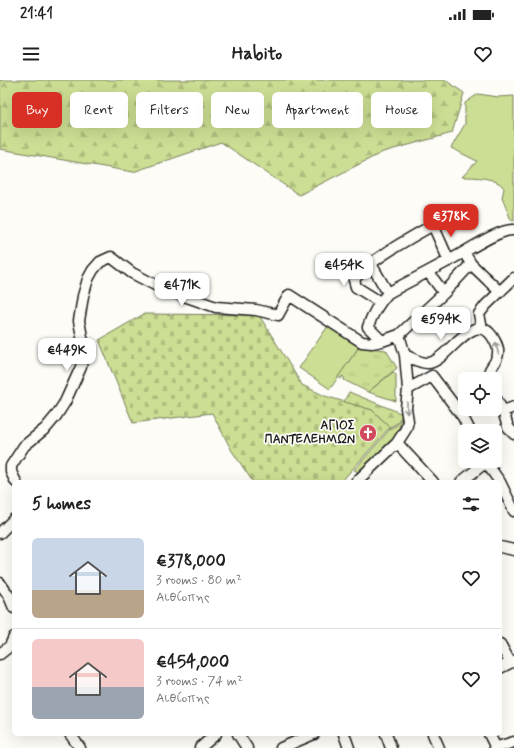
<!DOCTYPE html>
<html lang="en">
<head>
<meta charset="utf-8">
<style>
	:root { --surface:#fff; --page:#f6f6f6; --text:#222; --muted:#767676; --line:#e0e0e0; --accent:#d93025 }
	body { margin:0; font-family:Mynerve,sans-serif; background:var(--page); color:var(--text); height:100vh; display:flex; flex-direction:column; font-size:15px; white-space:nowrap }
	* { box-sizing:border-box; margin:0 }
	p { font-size:13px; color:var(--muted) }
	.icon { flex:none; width:22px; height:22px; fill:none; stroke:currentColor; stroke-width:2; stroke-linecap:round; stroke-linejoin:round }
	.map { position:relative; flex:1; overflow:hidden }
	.drawer { position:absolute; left:12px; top:400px; width:490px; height:256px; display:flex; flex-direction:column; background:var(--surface); border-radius:6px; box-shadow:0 4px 16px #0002 }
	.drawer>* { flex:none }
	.guide { position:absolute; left:12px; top:12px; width:490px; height:36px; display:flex; gap:8px }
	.fabs { position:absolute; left:458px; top:292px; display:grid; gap:8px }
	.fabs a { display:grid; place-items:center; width:44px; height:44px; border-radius:6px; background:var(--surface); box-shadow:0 4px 16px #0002; font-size:20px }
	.price { position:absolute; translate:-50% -34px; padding:0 9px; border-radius:8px; background:#fff; color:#222; font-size:13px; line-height:26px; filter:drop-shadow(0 1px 2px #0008) }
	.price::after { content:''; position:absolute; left:50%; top:24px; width:12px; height:9px; margin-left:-6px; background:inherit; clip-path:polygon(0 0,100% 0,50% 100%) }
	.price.on { background:var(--accent); color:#fff }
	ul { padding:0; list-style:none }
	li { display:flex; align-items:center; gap:12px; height:100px; padding:0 20px }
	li+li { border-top:1px solid var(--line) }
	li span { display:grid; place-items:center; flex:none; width:112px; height:80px; border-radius:6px; color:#555 }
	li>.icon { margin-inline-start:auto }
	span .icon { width:48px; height:48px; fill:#fffc; stroke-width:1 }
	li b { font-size:17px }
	h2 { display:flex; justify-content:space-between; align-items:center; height:48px; padding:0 20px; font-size:17px }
	.tag { padding:0 14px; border-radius:6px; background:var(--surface); box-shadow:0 4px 16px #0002; font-size:14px; line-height:36px }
	.tag.on { background:var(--accent); color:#fff }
	.status { display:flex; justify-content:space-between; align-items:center; height:28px; padding:0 20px; background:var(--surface); direction:ltr }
	.status svg { height:11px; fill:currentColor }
	header { display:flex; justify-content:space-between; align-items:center; height:52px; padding:0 20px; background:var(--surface); font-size:18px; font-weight:700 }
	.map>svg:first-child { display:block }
	.grass { fill:#ccde93; stroke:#747d58 }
	.forest { fill:url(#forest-firs); stroke:#747d58 }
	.cemetery { fill:url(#cemetery-stones); stroke:#747d58 }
	.park { fill:url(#park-tufts); stroke:#747d58 }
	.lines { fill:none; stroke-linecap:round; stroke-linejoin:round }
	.minor-casing { stroke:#1c1c1c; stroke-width:13 }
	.minor { stroke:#fdfcf7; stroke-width:10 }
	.oneway { stroke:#989794 }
	.labels { text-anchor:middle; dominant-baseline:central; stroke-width:3.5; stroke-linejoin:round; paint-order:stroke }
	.poi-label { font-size:12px; font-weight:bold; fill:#1c1c1c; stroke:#fdfcf7; text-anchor:end }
</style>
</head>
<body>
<div class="status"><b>21:41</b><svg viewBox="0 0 49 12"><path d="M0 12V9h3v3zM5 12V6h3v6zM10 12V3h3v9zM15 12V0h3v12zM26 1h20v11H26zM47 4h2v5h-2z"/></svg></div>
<header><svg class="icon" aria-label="menu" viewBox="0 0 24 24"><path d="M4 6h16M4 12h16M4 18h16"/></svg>Habito<svg class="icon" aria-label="heart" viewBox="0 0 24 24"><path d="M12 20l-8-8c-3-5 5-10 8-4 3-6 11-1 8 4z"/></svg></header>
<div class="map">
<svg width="514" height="668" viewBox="0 0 514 668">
	<defs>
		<pattern id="forest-firs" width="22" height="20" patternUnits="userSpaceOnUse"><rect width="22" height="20" fill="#ccde93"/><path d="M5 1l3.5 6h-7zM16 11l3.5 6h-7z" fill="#afbe7e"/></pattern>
		<pattern id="cemetery-stones" width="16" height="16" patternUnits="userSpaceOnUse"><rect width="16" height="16" fill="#ccde93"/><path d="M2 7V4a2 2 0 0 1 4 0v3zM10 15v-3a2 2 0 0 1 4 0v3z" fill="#afbe7e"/></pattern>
		<pattern id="park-tufts" width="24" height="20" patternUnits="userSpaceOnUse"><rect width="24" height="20" fill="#ccde93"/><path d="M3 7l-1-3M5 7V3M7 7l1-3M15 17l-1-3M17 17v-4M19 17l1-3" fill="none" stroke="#afbe7e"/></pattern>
	</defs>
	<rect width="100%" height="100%" fill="#fdfcf7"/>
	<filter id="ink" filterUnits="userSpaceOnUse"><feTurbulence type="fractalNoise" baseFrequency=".025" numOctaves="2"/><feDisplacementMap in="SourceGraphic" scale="8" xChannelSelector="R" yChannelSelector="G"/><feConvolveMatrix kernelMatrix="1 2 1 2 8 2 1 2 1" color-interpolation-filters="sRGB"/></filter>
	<g filter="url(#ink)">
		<!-- grass -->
		<path class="grass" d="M478 14 498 17 514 16V141L511 140 502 118 504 108C497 97 474 97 462 97L477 81 451 68 465 44V23Z
			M328 246 359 267 330 309 299 288Z
			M393 292 396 294V321L368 312Z
			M404 334 395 358 361 393 354 390 391 348 397 345Z"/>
		<!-- forest -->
		<path class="forest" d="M0 0H445L464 13 452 53 383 72 299 115 221 62 133 92 0 69Z
			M349 312 403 334 396 344 390 347 372 330 343 323Z"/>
		<!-- cemetery -->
		<path class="cemetery" d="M144 234 259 235 302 305 325 316 372 330 390 347 341 402H253L232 371 212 333 133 343 99 260Z"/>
		<!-- park -->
		<path class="park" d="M359 267 386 270 397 288 368 312 344 300V297L342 296 341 299 338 297Z"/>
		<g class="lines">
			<defs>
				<path id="minor" d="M371 184 388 213C379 223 372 234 368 247L382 261 399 255
					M471 184 500 212
					M428 192 444 213
					M388 213C408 202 428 192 448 181 463 174 499 148 514 150
					M380 222 356 207 354 200C366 182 412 157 433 145L449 181
					M482 249 479 234 486 225 514 198
					M405 275C412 278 421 284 429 283 447 281 473 229 492 256 495 261 499 267 498 273 498 280 493 284 490 290 489 292 489 296 489 299
					M408 309 432 296 463 337 470 351
					M495 317 503 331 508 347 514 354
					M503 331 514 327
					M397 363 433 402
					M485 381 500 402
					M16 402 11 392V386L24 366 46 348 56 336 65 322 81 287 84 267 79 241 83 216 88 199 93 190 100 182 111 177 132 193 161 208 216 227 256 230 278 235 289 215 362 262 372 263 382 261
					M356 402 397 363 406 349 408 341 406 328 408 309 405 275 399 255 444 213 471 184 464 172
					M461 402 485 383
					M500 402 514 431
					M0 453 14 439
					M500 467 514 470
					M0 503 9 516 14 528
					M500 564 510 582
					M0 574 10 566 14 557
					M500 588 514 581
					M70 654 80 668
					M238 654 247 668
					M344 654 349 668
					M386 654 391 668
					M433 654 439 668
					M489 654 496 668
					M200 668 216 654
					M281 668 314 654
					M494 668 514 662"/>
			</defs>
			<!-- minor casing -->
			<use href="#minor" class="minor-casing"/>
			<!-- minor -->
			<use href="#minor" class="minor"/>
		</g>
		<!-- one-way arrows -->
		<defs><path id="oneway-shaft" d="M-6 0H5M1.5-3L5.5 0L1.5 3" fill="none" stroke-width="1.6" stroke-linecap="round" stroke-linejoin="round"/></defs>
		<g class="oneway">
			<use href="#oneway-shaft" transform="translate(497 268) rotate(-103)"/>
			<use href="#oneway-shaft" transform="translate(407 328) rotate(90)"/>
		</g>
	</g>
	<!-- icons -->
	<defs>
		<symbol id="church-disc" viewBox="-11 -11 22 22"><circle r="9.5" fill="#d1495b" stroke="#fdfcf7"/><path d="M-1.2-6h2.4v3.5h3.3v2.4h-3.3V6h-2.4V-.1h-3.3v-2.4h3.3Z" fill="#fff"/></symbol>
	</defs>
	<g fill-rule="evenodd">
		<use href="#church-disc" x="358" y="343" width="20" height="20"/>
	</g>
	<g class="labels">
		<!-- poi labels -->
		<g class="poi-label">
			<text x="355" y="346">ΑΓΙΟΣ<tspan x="355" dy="14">ΠΑΝΤΕΛΕΗΜΩΝ</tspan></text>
		</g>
	</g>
</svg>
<div class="fabs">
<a><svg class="icon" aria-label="locate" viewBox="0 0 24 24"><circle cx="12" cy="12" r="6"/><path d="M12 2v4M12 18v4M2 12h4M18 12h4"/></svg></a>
<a><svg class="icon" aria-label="layers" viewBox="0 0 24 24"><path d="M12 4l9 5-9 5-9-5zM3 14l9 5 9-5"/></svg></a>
</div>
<b class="price on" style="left:451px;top:158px">€378K</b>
<b class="price" style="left:344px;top:207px">€454K</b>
<b class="price" style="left:182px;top:227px">€471K</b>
<b class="price" style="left:441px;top:261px">€594K</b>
<b class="price" style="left:67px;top:292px">€449K</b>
<div class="guide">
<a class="tag on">Buy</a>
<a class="tag">Rent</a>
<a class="tag">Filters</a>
<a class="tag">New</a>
<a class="tag">Apartment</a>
<a class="tag">House</a>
</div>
<section class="drawer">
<h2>5 homes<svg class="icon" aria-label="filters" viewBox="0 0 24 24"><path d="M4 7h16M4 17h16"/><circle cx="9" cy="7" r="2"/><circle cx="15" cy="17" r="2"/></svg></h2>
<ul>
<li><span style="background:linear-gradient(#c9d6e8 65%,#b9a48a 0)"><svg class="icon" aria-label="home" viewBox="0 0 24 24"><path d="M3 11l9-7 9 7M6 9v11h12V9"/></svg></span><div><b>€378,000</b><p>3 rooms · 80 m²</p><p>Αιθίοπης</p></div><svg class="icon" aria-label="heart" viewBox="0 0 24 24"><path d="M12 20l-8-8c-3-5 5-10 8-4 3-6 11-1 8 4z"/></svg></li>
<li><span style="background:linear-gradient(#f6c9c9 60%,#9aa5b1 0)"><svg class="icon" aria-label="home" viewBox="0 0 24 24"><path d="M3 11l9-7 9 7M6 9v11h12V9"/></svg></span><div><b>€454,000</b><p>3 rooms · 74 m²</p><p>Αιθίοπης</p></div><svg class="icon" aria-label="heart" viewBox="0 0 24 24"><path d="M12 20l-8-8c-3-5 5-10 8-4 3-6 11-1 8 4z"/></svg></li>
</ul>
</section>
</div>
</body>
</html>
